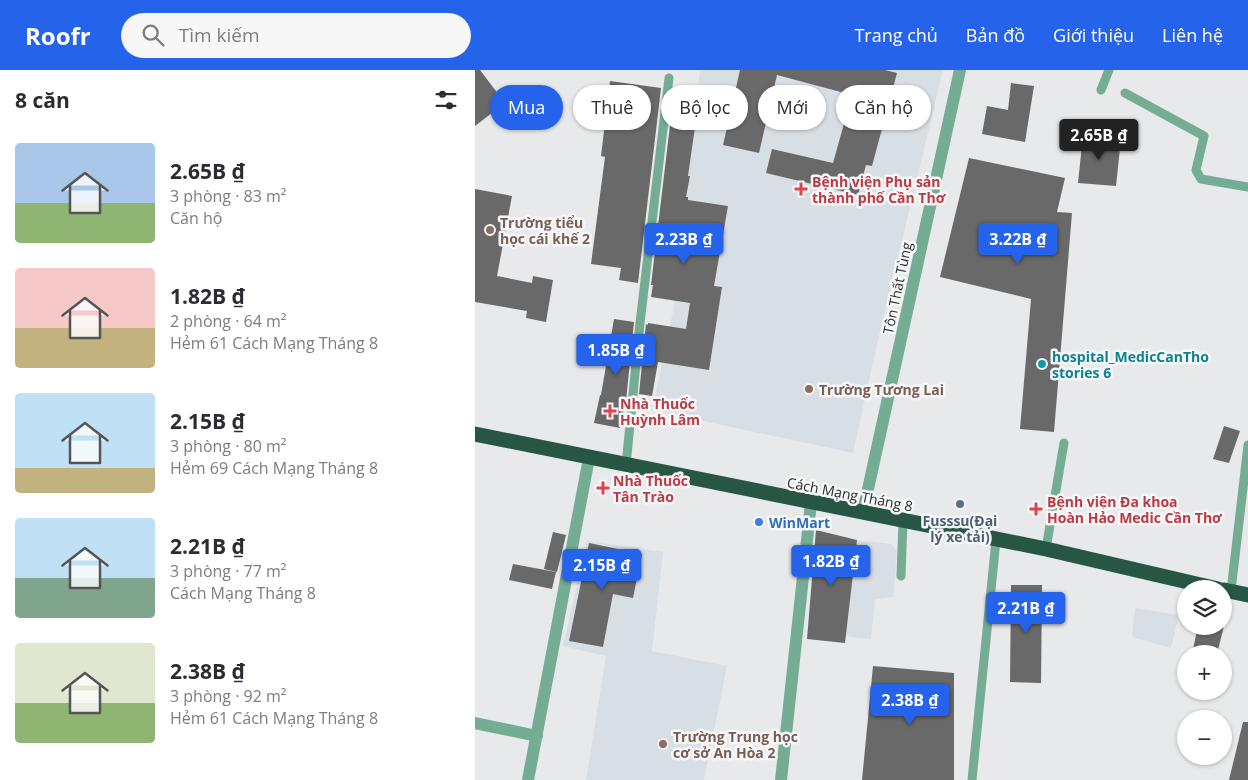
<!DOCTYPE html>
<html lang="vi">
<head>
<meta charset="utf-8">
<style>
	:root { --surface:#fff; --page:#f7f7f7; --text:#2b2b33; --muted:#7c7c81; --accent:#2563eb }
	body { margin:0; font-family:"Open Sans",sans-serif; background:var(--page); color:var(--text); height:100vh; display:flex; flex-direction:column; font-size:19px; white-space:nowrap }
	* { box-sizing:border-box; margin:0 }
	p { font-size:16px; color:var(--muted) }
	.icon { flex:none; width:28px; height:28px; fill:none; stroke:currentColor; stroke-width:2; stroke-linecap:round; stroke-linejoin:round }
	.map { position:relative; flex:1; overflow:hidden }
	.sheet { display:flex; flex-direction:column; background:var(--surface); width:475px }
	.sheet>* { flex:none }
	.top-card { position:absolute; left:15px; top:15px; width:475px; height:45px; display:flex; gap:10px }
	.buttons { position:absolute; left:702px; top:510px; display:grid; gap:10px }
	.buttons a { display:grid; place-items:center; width:55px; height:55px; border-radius:50%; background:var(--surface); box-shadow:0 1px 4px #0004; font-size:25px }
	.price { position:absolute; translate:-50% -42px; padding:0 11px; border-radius:5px; background:var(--accent); color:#fff; font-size:16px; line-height:32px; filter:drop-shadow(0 1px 2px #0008) }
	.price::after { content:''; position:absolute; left:50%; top:30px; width:15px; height:11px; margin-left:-8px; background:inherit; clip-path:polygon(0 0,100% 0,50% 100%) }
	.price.current { background:#222; color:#fff }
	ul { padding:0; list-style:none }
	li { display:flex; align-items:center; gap:15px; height:125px; padding:0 15px }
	li span { display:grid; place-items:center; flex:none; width:140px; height:100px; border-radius:5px; color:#555 }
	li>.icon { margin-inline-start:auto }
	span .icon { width:60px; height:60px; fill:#fffc; stroke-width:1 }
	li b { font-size:21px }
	h2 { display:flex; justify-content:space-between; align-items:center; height:60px; padding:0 15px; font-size:21px }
	.tag { padding:0 18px; border-radius:22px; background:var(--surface); box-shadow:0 1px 4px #0004; font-size:18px; line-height:45px }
	.tag.current { background:var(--accent); color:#fff }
	header { display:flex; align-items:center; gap:30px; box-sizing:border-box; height:70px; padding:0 25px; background:var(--accent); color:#fff }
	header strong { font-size:24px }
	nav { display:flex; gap:28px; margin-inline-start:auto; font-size:18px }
	.search { width:350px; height:45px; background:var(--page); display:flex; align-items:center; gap:12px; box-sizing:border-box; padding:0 18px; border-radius:28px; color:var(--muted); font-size:19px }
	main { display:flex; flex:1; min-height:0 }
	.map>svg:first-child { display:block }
	.built { fill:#d7dfe5 }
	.building { fill:#6a6969 }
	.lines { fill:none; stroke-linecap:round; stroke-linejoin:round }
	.lane { stroke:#75ad94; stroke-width:9 }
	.street { stroke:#75ad94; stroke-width:12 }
	.highway { stroke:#275744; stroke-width:15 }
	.health-dot { fill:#e0444e; stroke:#f5f7f8; stroke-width:2 }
	.education-dot { fill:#8d6e63; stroke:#f5f7f8; stroke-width:2 }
	.culture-dot { fill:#0f9aa8; stroke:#f5f7f8; stroke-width:2 }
	.service-dot { fill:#5c6f8a; stroke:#f5f7f8; stroke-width:2 }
	.shop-dot { fill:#3f7fe0; stroke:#f5f7f8; stroke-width:2 }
	.labels { text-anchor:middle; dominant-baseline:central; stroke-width:5; stroke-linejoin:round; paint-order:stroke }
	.health-label { font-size:14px; font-weight:bold; fill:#be3a42; stroke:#f5f7f8; text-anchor:start }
	.education-label { font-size:14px; font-weight:bold; fill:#785e54; stroke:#f5f7f8; text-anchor:start }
	.street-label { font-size:14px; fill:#2a2b2b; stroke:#f5f7f8 }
	.culture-label { font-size:14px; font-weight:bold; fill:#0d838f; stroke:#f5f7f8; text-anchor:start }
	.service-label { font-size:14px; font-weight:bold; fill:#4e5e75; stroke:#f5f7f8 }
	.shop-label { font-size:14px; font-weight:bold; fill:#366cbe; stroke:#f5f7f8; text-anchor:start }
</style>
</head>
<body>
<header>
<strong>Roofr</strong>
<div class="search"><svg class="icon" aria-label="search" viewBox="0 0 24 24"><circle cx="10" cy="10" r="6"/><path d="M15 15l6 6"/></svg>Tìm kiếm</div>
<nav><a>Trang chủ</a><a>Bản đồ</a><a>Giới thiệu</a><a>Liên hệ</a></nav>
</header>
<main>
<section class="sheet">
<h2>8 căn<svg class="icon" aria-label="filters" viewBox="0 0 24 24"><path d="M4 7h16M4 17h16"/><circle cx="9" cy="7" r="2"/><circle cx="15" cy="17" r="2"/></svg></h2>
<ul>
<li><span style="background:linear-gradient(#a9c7e8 60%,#8fb573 0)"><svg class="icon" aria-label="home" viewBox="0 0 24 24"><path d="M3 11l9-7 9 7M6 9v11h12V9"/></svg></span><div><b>2.65B ₫</b><p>3 phòng · 83 m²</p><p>Căn hộ</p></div></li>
<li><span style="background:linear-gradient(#f6c9c9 60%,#c2b280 0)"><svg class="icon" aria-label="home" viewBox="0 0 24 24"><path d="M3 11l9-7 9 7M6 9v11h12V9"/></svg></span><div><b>1.82B ₫</b><p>2 phòng · 64 m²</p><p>Hẻm 61 Cách Mạng Tháng 8</p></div></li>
<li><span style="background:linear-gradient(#bfe0f5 75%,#c2b280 0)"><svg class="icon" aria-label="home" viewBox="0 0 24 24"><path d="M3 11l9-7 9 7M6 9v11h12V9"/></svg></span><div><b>2.15B ₫</b><p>3 phòng · 80 m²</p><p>Hẻm 69 Cách Mạng Tháng 8</p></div></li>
<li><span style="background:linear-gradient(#bfe0f5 60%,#7fa58c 0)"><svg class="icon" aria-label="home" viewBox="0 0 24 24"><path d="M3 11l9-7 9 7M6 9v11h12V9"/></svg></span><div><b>2.21B ₫</b><p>3 phòng · 77 m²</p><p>Cách Mạng Tháng 8</p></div></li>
<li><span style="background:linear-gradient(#dfe7d0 60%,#8fb573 0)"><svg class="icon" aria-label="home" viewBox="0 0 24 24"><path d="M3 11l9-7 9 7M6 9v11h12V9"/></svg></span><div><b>2.38B ₫</b><p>3 phòng · 92 m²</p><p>Hẻm 61 Cách Mạng Tháng 8</p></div></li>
</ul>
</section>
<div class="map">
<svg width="773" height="710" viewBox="0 0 773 710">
	<rect width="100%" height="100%" fill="#e8e9eb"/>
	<!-- built -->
	<path class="built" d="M225 0H468L401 279 378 383 177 340 199 237Z
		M381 470 416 474 422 481 418 527 400 529 396 569 371 566Z
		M112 471 188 482 177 581 252 596 229 710H111L131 586 88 576Z
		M660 538 704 545 696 578 657 567Z"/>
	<!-- building -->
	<path class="building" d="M0 0H5L30 33 0 56Z
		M265 0H410L422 3 397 96 391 95 383 125 291 103 297 79 358 93 377 25 302 5 284 83 248 75Z
		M135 11 186 18 163 213 144 210 146 198 116 194 130 87 126 86Z
		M536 13 559 16 550 72 507 64 512 36 533 40Z
		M196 47 221 50 213 106H215L211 127H213V130L253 136 239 216 247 217 234 300 183 292 177 326 164 324 171 254 173 255V253L211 259 215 233 176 227 178 215H176Z
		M608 65 646 69 641 116 603 113Z
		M494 88 590 108 582 142 597 143 579 362 545 359 556 229 465 207Z
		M0 119 37 126 22 206 57 213 58 206 78 210 71 252 51 248 52 241 0 232Z
		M139 249 159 252 151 331 145 358 119 353 125 325H126Z
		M749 356 765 361 754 393 738 389Z
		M341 460 382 470 370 573 332 569Z
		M78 462 91 465 82 502 69 499Z
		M114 473 167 484 158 528 138 524 128 577 94 571Z
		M38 494 81 502 77 519 34 510Z
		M536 515H567L566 613 535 612Z
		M723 556H749L742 584H717Z
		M398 596 479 603V710H387Z
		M768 652H773V710H754Z"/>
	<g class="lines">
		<!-- lane -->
		<path class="lane" d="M626 20 634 0
			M650 23 729 66 721 100 726 109 773 117
			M151 395 165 253 194 8
			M571 479 589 373
			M426 506 428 450
			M756 521 773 375
			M497 710 521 470"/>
		<!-- street -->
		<path class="street" d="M388 442 485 0
			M0 653 62 666
			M53 710 114 388
			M306 710 336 433"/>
		<!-- highway -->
		<path class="highway" d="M0 364 571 479 743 519
			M749 520 773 525"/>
	</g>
	<!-- markers -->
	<g class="health-dot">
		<path d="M323.5 111.5h5v5h5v5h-5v5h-5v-5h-5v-5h5z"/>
		<path d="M132.5 333.5h5v5h5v5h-5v5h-5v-5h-5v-5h5z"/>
		<path d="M125.5 410.5h5v5h5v5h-5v5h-5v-5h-5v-5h5z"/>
		<path d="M558.5 431.5h5v5h5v5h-5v5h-5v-5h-5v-5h5z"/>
	</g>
	<g class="education-dot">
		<circle cx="15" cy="160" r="5"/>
		<circle cx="334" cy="319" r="5"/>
		<circle cx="188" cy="674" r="5"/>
	</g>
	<circle class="culture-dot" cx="567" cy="294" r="5"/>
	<circle class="service-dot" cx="485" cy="434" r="5"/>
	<circle class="shop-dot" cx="284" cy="452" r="5"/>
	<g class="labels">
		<!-- health labels -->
		<g class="health-label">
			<text x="337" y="111">Bệnh viện Phụ sản<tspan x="337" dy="16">thành phố Cần Thơ</tspan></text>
			<text x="145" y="333">Nhà Thuốc<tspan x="145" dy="16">Huỳnh Lâm</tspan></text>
			<text x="138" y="410">Nhà Thuốc<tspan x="138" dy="16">Tân Trào</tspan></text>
			<text x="572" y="431">Bệnh viện Đa khoa<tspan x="572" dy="16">Hoàn Hảo Medic Cần Thơ</tspan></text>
		</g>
		<!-- education labels -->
		<g class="education-label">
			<text x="25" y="152">Trường tiểu<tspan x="25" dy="16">học cái khế 2</tspan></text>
			<text x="344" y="319">Trường Tương Lai</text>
			<text x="198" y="666">Trường Trung học<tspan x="198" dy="16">cơ sở An Hòa 2</tspan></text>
		</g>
		<!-- street labels -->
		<g class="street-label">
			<text transform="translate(422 218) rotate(-78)">Tôn Thất Tùng</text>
			<text transform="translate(375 424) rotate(11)">Cách Mạng Tháng 8</text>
		</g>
		<!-- culture labels -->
		<g class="culture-label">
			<text x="577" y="286">hospital_MedicCanTho<tspan x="577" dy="16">stories 6</tspan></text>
		</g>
		<!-- service labels -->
		<g class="service-label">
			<text x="485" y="450">Fusssu(Đại<tspan x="485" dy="16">lý xe tải)</tspan></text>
		</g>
		<!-- shop labels -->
		<g class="shop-label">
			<text x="294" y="452">WinMart</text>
		</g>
	</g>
</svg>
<div class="buttons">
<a><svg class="icon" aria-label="layers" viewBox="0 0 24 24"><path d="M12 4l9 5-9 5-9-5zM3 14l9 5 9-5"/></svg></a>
<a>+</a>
<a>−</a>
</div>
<b class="price current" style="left:624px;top:91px">2.65B ₫</b>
<b class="price" style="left:209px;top:195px">2.23B ₫</b>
<b class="price" style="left:543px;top:195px">3.22B ₫</b>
<b class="price" style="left:141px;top:306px">1.85B ₫</b>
<b class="price" style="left:356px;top:517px">1.82B ₫</b>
<b class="price" style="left:127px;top:521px">2.15B ₫</b>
<b class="price" style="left:551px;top:564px">2.21B ₫</b>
<b class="price" style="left:435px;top:656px">2.38B ₫</b>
<div class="top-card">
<a class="tag current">Mua</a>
<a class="tag">Thuê</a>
<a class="tag">Bộ lọc</a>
<a class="tag">Mới</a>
<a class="tag">Căn hộ</a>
</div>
</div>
</main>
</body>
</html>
